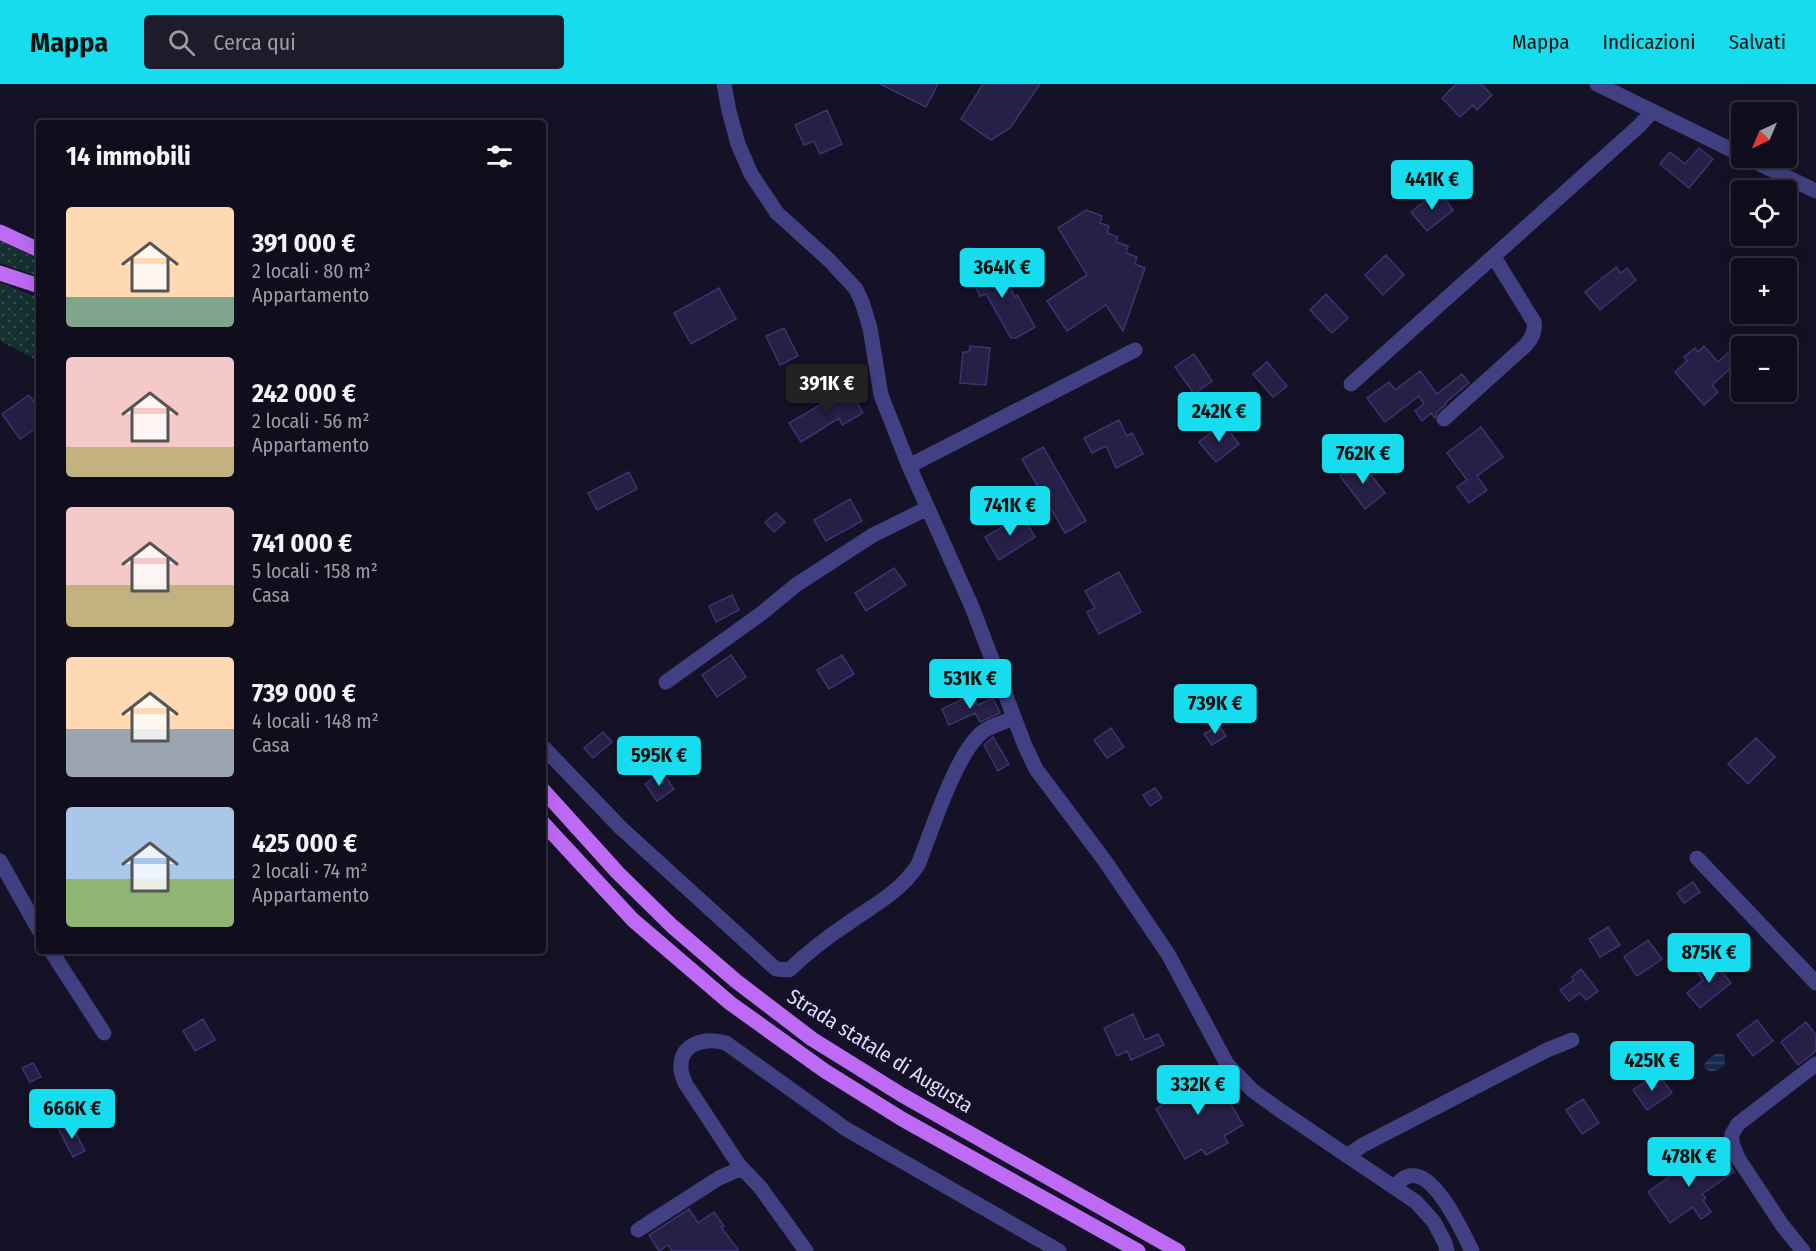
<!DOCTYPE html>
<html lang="it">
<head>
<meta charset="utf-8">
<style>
	:root { --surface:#100e1d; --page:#1e1c2a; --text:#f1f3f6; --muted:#9c9ca4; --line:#302e3b; --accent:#15dded }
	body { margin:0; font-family:"Fira Sans Condensed",sans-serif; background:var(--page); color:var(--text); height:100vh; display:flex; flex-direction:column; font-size:22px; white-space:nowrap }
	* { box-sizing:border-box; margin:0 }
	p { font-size:20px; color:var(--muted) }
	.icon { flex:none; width:33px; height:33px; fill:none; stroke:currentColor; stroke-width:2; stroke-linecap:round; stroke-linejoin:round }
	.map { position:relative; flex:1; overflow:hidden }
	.sheet { position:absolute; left:36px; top:36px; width:510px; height:834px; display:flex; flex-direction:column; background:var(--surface); border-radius:6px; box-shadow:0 6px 24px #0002,0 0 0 2px var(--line) }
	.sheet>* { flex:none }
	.needle { width:39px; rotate:224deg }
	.fabs { position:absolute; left:1731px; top:18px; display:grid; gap:12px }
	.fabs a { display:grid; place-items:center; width:66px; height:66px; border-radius:6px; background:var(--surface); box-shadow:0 6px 24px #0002,0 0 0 2px var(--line); font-size:30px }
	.price { position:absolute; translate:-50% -51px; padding:0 14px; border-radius:6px; background:var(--accent); color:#111; font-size:20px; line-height:39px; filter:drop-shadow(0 2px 3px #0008) }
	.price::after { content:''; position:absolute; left:50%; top:36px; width:18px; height:14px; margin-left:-9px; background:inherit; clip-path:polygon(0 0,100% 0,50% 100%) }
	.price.on { background:#222; color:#fff }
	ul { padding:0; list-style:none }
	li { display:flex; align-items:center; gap:18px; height:150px; padding:0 30px }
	li span { display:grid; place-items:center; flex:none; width:168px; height:120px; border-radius:6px; color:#555 }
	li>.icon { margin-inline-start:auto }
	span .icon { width:72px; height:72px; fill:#fffc; stroke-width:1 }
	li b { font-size:26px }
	h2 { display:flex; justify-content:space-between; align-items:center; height:72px; padding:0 30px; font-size:26px }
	header { display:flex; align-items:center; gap:36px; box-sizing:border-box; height:84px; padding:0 30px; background:var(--accent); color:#111 }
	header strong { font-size:28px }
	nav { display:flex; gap:33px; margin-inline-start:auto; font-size:21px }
	.search { width:420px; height:54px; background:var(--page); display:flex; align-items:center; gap:15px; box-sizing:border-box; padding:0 21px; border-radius:6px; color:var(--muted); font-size:22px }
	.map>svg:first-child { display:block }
	.grass { fill:url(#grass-dots) }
	.water { fill:url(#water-rules) }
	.building { fill:#261f46; stroke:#3e3370; stroke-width:1.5 }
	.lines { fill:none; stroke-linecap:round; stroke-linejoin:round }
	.minor { stroke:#414082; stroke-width:15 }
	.major { stroke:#bd6af4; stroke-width:15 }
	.labels { text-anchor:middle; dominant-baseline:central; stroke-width:6; stroke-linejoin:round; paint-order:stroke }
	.street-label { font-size:21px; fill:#dddafc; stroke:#151227 }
</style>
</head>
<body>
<header>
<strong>Mappa</strong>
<div class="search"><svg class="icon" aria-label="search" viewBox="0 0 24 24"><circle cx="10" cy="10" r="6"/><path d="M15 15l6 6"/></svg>Cerca qui</div>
<nav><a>Mappa</a><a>Indicazioni</a><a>Salvati</a></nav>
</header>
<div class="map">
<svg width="1816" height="1167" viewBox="0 0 1816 1167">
	<defs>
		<pattern id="grass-dots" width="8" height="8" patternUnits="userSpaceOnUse" patternTransform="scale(1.5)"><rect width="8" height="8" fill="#15302f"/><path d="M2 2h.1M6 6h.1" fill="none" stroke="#374d4e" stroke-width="1.8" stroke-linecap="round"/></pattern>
		<pattern id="water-rules" width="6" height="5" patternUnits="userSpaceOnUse" patternTransform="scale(1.5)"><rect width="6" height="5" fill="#13294a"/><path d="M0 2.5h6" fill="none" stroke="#354765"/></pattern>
	</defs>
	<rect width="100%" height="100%" fill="#151227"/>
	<!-- grass -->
	<path class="grass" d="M0 156 39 176V193L0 179Z
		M0 198 39 214V277L0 257Z"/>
	<!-- water -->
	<path class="water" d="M1721 969 1725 972V981C1717 986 1714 990 1705 985L1704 981C1708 974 1713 970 1721 969Z"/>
	<!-- building -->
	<path class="building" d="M880 0H938L926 23Z
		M983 0H1040L1010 44 991 56 961 35Z
		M1456 0H1481L1492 11 1477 26 1473 21 1460 33 1442 14Z
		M827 26 842 60 820 70 814 57 804 61 795 41Z
		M1699 64 1713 75 1689 104 1660 80 1670 68 1685 80Z
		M1438 106 1453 126 1427 147 1411 128Z
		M1086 126 1102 132 1100 139 1109 142 1107 149 1118 153 1116 158 1128 162 1126 169 1137 173 1135 180 1145 184 1123 247 1106 221 1067 247 1047 217 1087 191 1058 144Z
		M1386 171 1404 191 1383 211 1365 191Z
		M995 176 1015 213 1017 211 1035 243 1016 254H1011L986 210 980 212 969 190Z
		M1616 183 1621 189 1627 184 1636 196 1600 226 1585 208Z
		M719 204 736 235 691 260 674 229Z
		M1326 210 1348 234 1332 249 1310 226Z
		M784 244 798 272 780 281 766 252Z
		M970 262 990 264 986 301 960 299 963 268H969Z
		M1704 262 1718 278 1732 265 1741 275 1712 301 1718 308 1704 321 1675 288 1687 277 1684 273 1695 264 1698 268Z
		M1194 270 1212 297 1194 310 1175 283Z
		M1267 278 1287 302 1273 313 1253 290Z
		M1420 287 1437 310 1462 290 1469 299 1445 319 1446 320 1437 328 1435 334 1431 329 1422 337 1415 327 1424 320 1419 312 1385 338 1367 314 1389 298 1395 306Z
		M849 304 863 329 842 341 839 334 801 358 789 339Z
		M29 311 39 325V342L20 355 2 330Z
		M1119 336 1127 352 1132 349 1143 370 1116 384 1106 362 1092 369 1084 354Z
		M1223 339 1239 360 1216 378 1199 358Z
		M1481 343 1503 373 1477 392 1487 406 1469 419 1457 403 1467 396 1447 369Z
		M1043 363 1086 437 1065 449 1022 375Z
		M1360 377 1385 409 1365 425 1340 392Z
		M629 388 637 405 597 426 588 409Z
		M850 415 862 437 826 457 814 436Z
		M776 429 785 438 774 448 765 438Z
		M1022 431 1035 453 999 476 985 453Z
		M894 484 906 501 866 527 855 509Z
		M1119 488 1141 528 1099 550 1087 528 1095 524 1085 507Z
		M732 511 739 526 716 538 709 522Z
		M731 571 746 593 717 613 702 591Z
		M842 571 854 590 829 605 817 586Z
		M973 610 978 621 993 614 1000 629 980 638 975 629 949 641 942 625Z
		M1219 641 1226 652 1212 661 1204 650Z
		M1111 644 1124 663 1107 674 1094 656Z
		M603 648 612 658 593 674 584 664Z
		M993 653 1009 680 998 687 984 661Z
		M1756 654 1775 673 1748 700 1728 680Z
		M662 688 674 705 657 717 645 700Z
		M1155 704 1162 714 1150 722 1143 711Z
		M1693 798 1700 808 1684 819 1677 809Z
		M1608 843 1620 861 1600 873 1589 855Z
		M1648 856 1662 875 1637 892 1624 873Z
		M1712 876 1731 899 1700 924 1687 909 1703 896 1697 888Z
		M1581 885 1598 907 1586 916 1580 909 1569 917 1560 906 1574 896 1572 893Z
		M1133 930 1145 956 1158 950 1164 961 1131 976 1127 967 1117 972 1104 944Z
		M203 935 215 956 195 967 183 947Z
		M1757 936 1773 957 1753 972 1737 951Z
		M1806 938 1816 951V967L1798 981 1781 958Z
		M33 979 41 993 30 998 22 984Z
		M1170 986 1184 1008 1214 991 1243 1041 1224 1052 1228 1059 1206 1071 1202 1065 1185 1075 1156 1025 1173 1015 1161 992Z
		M1658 989 1672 1009 1647 1026 1633 1006Z
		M1583 1015 1599 1039 1582 1050 1566 1026Z
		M70 1038 85 1067 73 1073 58 1044Z
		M1723 1072 1734 1088 1702 1110 1706 1114 1703 1116 1711 1128 1701 1135 1693 1123 1670 1139 1648 1108 1697 1073 1705 1084Z
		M689 1125 698 1139 714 1128 724 1142 721 1143 739 1167H672L668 1161 659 1167 649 1151Z"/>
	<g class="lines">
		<!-- minor -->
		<path class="minor" d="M724 0 729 27 738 60 751 90 777 129 829 176 856 205 862 218 870 244 881 311 909 382 972 523 1025 662 1036 685 1105 777 1168 870 1227 980 1252 1006 1281 1027 1416 1118 1434 1138 1445 1159 1447 1167
			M1597 0 1742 71
			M1747 74 1816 107
			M1351 300 1639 42 1653 27
			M1444 335 1526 261C1532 254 1536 247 1534 238L1494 173
			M909 382 1135 266
			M666 598 762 529 796 501 873 451 928 424
			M544 664 621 744 776 885 789 886C807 869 826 854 847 840 874 821 899 809 918 781 931 749 957 665 984 647 992 641 1005 638 1014 634
			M1697 774 1816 899
			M0 777 39 846
			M51 867 104 949
			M1347 1072 1363 1061 1547 966 1572 956
			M1395 1102C1398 1099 1402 1095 1406 1093 1433 1081 1463 1149 1472 1167
			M638 1146 719 1094 742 1084
			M806 1167 760 1103 739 1081 685 999C684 995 681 990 681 985 679 959 705 953 726 959L846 1045 1059 1167
			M1803 1167 1782 1141 1738 1074 1732 1059V1050L1738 1040 1816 980"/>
		<!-- major -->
		<path class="major" d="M0 148 39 166
			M0 189 39 202
			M543 706 618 789 672 842 736 897 812 955 902 1011 1178 1167
			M543 739 633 836 730 919 825 987 902 1035 1138 1167"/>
	</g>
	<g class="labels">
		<!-- street labels -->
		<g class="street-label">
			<text transform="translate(880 967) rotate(32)">Strada statale di Augusta</text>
		</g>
	</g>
</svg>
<div class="fabs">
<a><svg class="needle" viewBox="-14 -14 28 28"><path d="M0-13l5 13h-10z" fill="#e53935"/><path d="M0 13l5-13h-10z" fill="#9c9ca4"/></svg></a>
<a><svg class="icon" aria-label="locate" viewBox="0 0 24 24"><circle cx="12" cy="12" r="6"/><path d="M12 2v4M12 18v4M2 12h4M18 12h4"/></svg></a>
<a>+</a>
<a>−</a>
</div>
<b class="price" style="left:1432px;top:127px">441K €</b>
<b class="price" style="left:1002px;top:215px">364K €</b>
<b class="price on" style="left:827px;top:331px">391K €</b>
<b class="price" style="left:1219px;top:359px">242K €</b>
<b class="price" style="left:1363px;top:401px">762K €</b>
<b class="price" style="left:1010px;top:453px">741K €</b>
<b class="price" style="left:970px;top:626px">531K €</b>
<b class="price" style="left:1215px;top:651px">739K €</b>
<b class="price" style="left:659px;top:703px">595K €</b>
<b class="price" style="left:1709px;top:900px">875K €</b>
<b class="price" style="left:1652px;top:1008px">425K €</b>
<b class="price" style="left:1198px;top:1032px">332K €</b>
<b class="price" style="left:72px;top:1056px">666K €</b>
<b class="price" style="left:1689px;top:1104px">478K €</b>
<section class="sheet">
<h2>14 immobili<svg class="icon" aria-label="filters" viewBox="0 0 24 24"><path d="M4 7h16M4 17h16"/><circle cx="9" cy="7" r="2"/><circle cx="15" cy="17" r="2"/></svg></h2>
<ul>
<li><span style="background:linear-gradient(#ffd9b3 75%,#7fa58c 0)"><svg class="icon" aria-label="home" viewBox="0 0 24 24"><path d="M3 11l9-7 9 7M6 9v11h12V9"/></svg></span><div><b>391 000 €</b><p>2 locali · 80 m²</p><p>Appartamento</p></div></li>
<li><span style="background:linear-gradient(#f6c9c9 75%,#c2b280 0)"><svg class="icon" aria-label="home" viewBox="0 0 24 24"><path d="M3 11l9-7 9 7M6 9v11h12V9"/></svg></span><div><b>242 000 €</b><p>2 locali · 56 m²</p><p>Appartamento</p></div></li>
<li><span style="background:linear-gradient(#f6c9c9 65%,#c2b280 0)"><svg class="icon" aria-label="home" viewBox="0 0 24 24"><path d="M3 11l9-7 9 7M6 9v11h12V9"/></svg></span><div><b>741 000 €</b><p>5 locali · 158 m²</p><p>Casa</p></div></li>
<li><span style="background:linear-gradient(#ffd9b3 60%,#9aa5b1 0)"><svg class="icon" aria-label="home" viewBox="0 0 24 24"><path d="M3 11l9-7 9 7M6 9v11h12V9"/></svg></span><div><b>739 000 €</b><p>4 locali · 148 m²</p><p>Casa</p></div></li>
<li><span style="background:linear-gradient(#a9c7e8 60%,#8fb573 0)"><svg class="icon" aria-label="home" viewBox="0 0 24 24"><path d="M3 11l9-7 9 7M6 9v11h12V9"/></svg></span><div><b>425 000 €</b><p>2 locali · 74 m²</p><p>Appartamento</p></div></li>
</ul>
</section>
</div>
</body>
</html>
